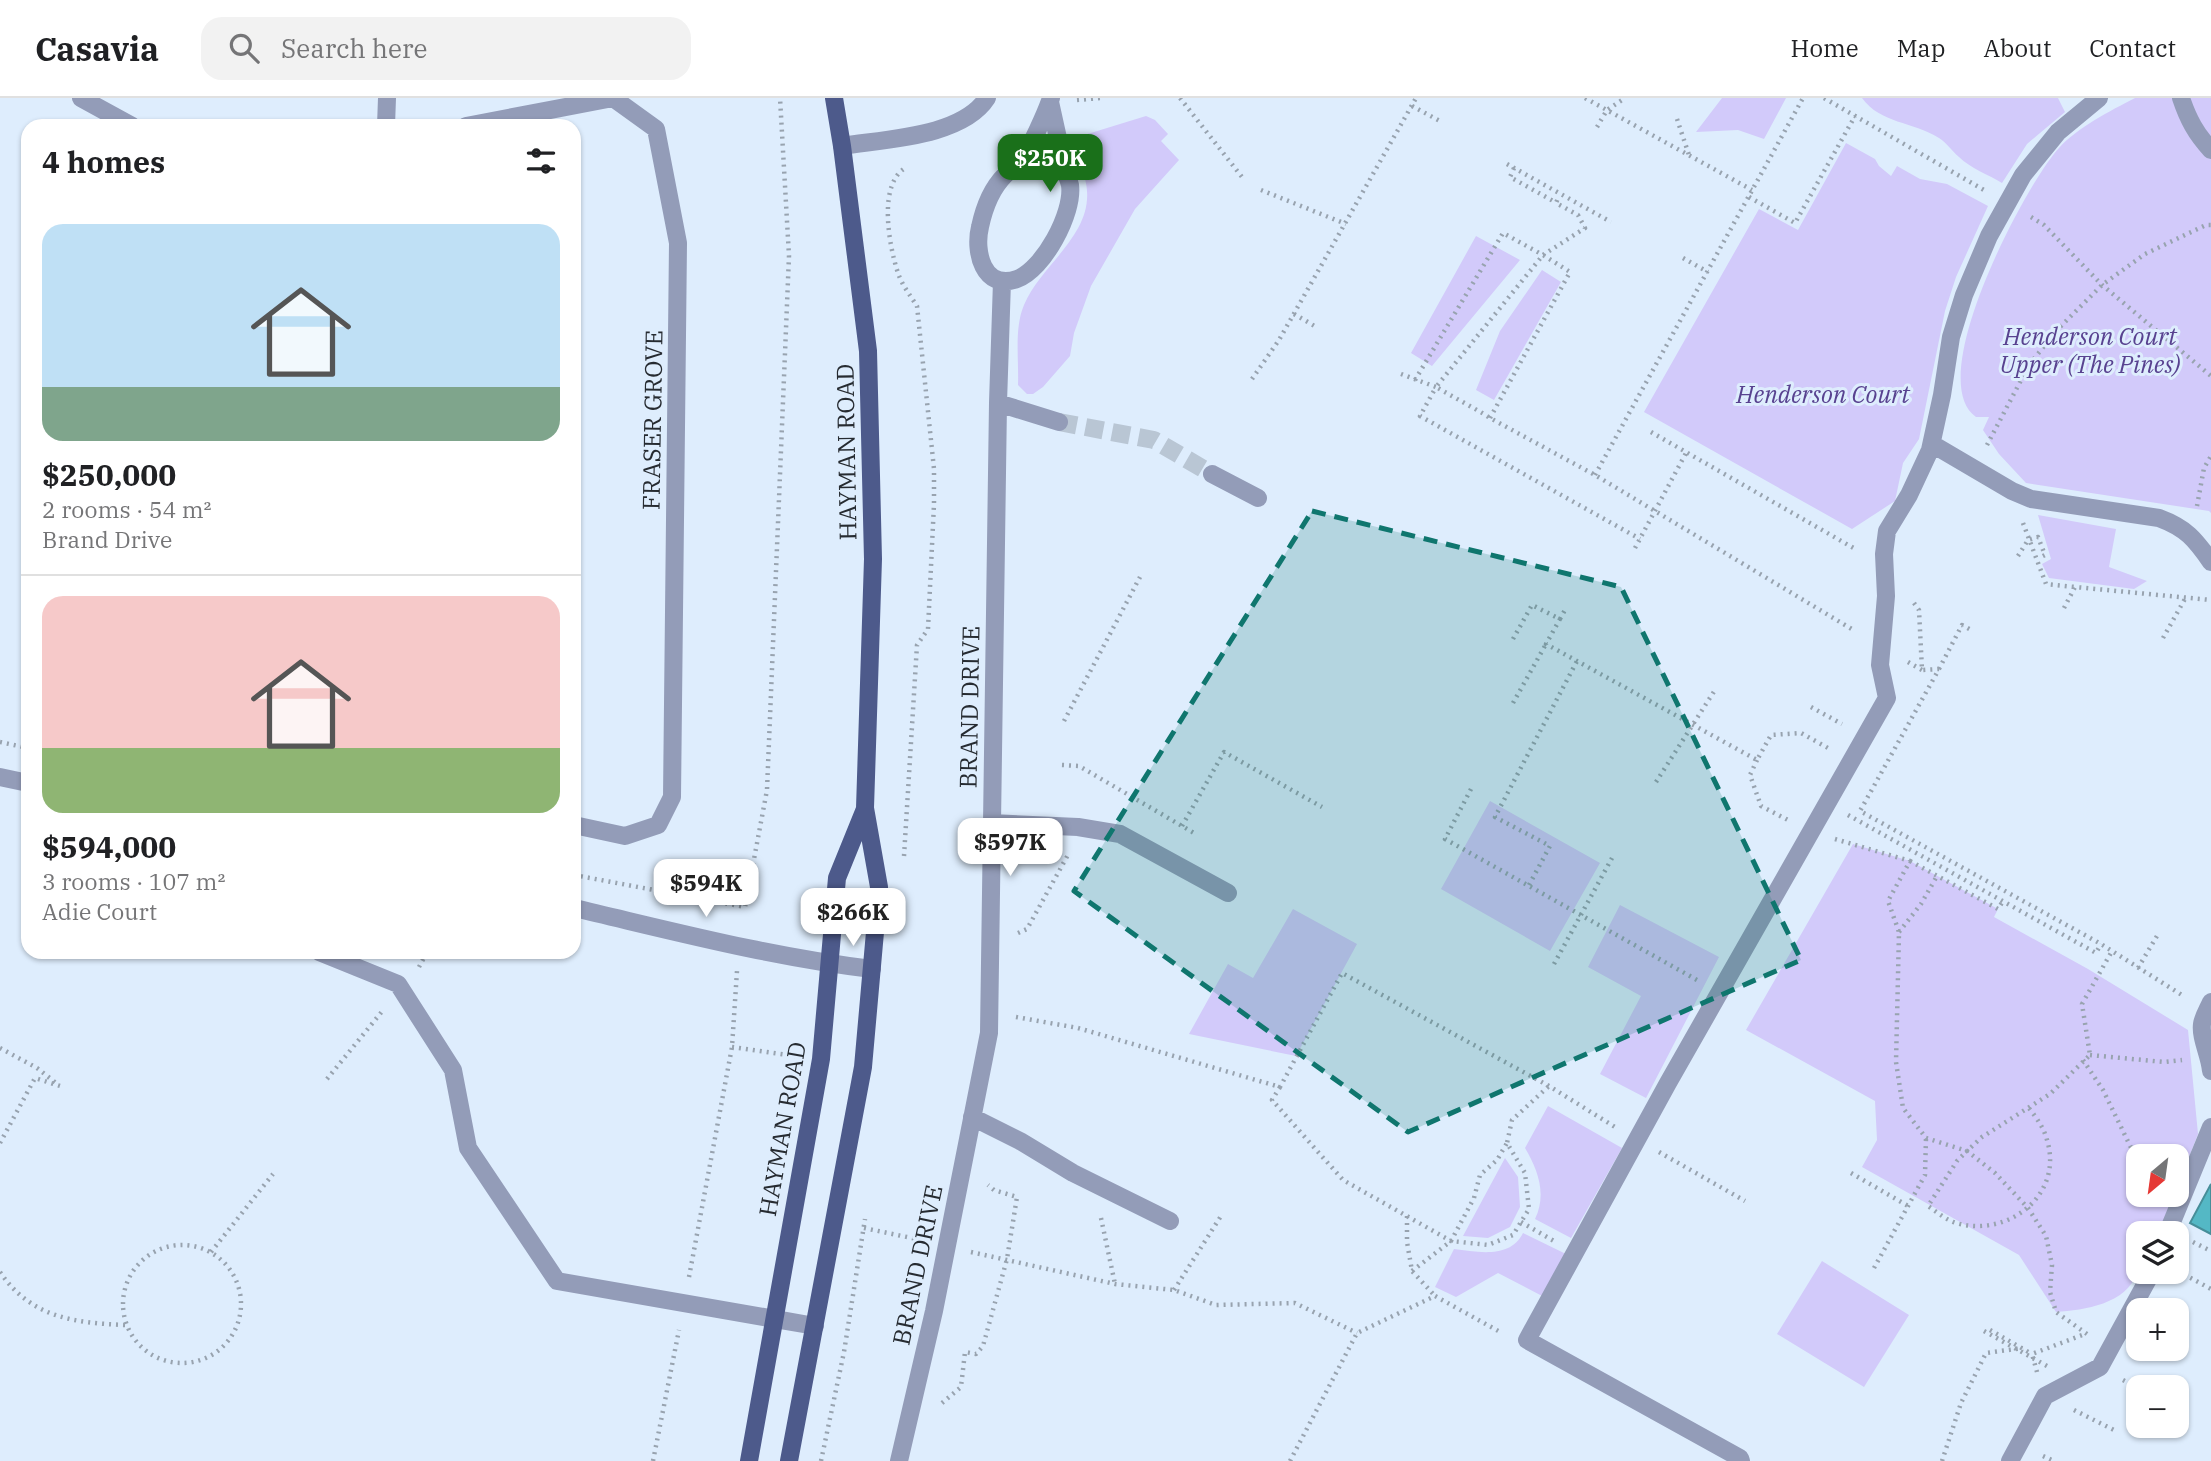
<!DOCTYPE html>
<html lang="en">
<head>
<meta charset="utf-8">
<style>
	:root { --surface:#fff; --page:#f2f2f2; --text:#202124; --muted:#757577; --line:#e0e0e0; --accent:#1a701a }
	body { margin:0; font-family:"IBM Plex Serif",serif; background:var(--page); color:var(--text); height:100vh; display:flex; flex-direction:column; font-size:26px; white-space:nowrap }
	* { box-sizing:border-box; margin:0 }
	p { font-size:23px; color:var(--muted) }
	.icon { flex:none; width:38px; height:38px; fill:none; stroke:currentColor; stroke-width:2; stroke-linecap:round; stroke-linejoin:round }
	.map { position:relative; flex:1; overflow:hidden }
	.side { position:absolute; left:21px; top:21px; width:560px; height:840px; display:flex; flex-direction:column; background:var(--surface); border-radius:21px; box-shadow:0 2px 5px #0004 }
	.side>* { flex:none }
	.needle { width:46px; rotate:209deg }
	.controls { position:absolute; left:2126px; top:1046px; display:grid; gap:14px }
	.controls a { display:grid; place-items:center; width:63px; height:63px; border-radius:14px; background:var(--surface); box-shadow:0 2px 5px #0004; font-size:35px }
	.price { position:absolute; translate:-50% -60px; padding:0 16px; border-radius:14px; background:#fff; color:#222; font-size:23px; line-height:46px; filter:drop-shadow(0 2px 4px #0008) }
	.price::after { content:''; position:absolute; left:50%; top:42px; width:21px; height:16px; margin-left:-10px; background:inherit; clip-path:polygon(0 0,100% 0,50% 100%) }
	.price.active { background:var(--accent); color:#fff }
	ul { padding:0; list-style:none }
	li { display:grid; align-content:center; gap:14px; height:371px; padding:0 21px }
	li+li { border-top:2px solid var(--line) }
	li span { display:grid; place-items:center; height:217px; border-radius:21px; color:#555 }
	li>.icon { margin-inline-start:auto }
	span .icon { width:126px; height:126px; fill:#fffc; stroke-width:1 }
	li b { font-size:30px }
	h2 { display:flex; justify-content:space-between; align-items:center; height:84px; padding:0 21px; font-size:30px }
	header { display:flex; align-items:center; gap:42px; box-sizing:border-box; height:98px; padding:0 35px; background:var(--surface); border-bottom:2px solid var(--line) }
	header strong { font-size:33px }
	nav { display:flex; gap:38px; margin-inline-start:auto; font-size:24px }
	.search { width:490px; height:63px; background:var(--page); display:flex; align-items:center; gap:18px; box-sizing:border-box; padding:0 24px; border-radius:21px; color:var(--muted); font-size:26px }
	.map>svg:first-child { display:block }
	.green { fill:#d2cafa }
	.water { fill:#54b8c5; stroke:#468e99; stroke-width:2 }
	.lines { fill:none; stroke-linecap:round; stroke-linejoin:round }
	.minor-tunnel { stroke:#b9c6d4; stroke-width:18; stroke-dasharray:18 9; stroke-linecap:butt }
	.path { stroke:#98a3af; stroke-width:4.5; stroke-dasharray:2 5; stroke-linecap:butt }
	.minor { stroke:#939cb8; stroke-width:18 }
	.major { stroke:#4d5a8b; stroke-width:18 }
	.marked { fill:#0f766e; fill-opacity:0.2; stroke:#0f766e; stroke-width:5; stroke-dasharray:14 9; stroke-linejoin:round }
	.labels { text-anchor:middle; dominant-baseline:central; stroke-width:6; stroke-linejoin:round; paint-order:stroke }
	.park-label { font-size:24px; font-style:italic; fill:#584290; stroke:#deedfd }
	.street-label { font-size:24px; fill:#262b31; stroke:#deedfd }
</style>
</head>
<body>
<header>
<strong>Casavia</strong>
<div class="search"><svg class="icon" aria-label="search" viewBox="0 0 24 24"><circle cx="10" cy="10" r="6"/><path d="M15 15l6 6"/></svg>Search here</div>
<nav><a>Home</a><a>Map</a><a>About</a><a>Contact</a></nav>
</header>
<div class="map">
<svg width="2211" height="1363" viewBox="0 0 2211 1363">
	<rect width="100%" height="100%" fill="#deedfd"/>
	<!-- green -->
	<path class="green" d="M1722 0H1786L1764 41 1738 32 1696 34Z
		M1862 0H2058L2065 14 2027 46 2002 85C1989 77 1970 70 1959 59 1952 53 1947 45 1939 40 1912 23 1881 26 1862 0Z
		M2135 0H2211V415L2209 413 2026 385 1999 356 1983 332 1989 319H1976C1922 282 2025 87 2059 50 2078 29 2110 13 2135 0Z
		M1146 18 1155 22 1168 36 1161 43 1179 62 1135 111 1091 188 1074 235 1070 258 1043 289 1033 296H1027L1018 287C1019 262 1014 230 1024 207 1042 164 1099 134 1085 81 1083 70 1078 60 1075 50L1081 38Z
		M1846 45 1875 61 1879 68 1891 78 1897 68 1920 81 1947 86 1988 108 1956 179 1945 213 1919 341 1903 365 1895 403 1852 431 1644 314 1759 111 1798 132Z
		M1476 138 1520 162 1432 268 1411 255Z
		M1542 172 1561 184 1494 302 1476 292 1500 233Z
		M2038 417 2116 431 2109 469 2147 483 2134 491 2049 480 2042 466 2051 461Z
		M1490 703 1600 765 1550 853 1441 791Z
		M1853 746 1910 763 1998 811 1994 819 2088 871 2188 932 2198 1036 2177 1090V1059H2138V1097H2174L2159 1136H2138C2138 1147 2141 1164 2137 1175 2126 1206 2085 1212 2056 1214L2019 1157 1862 1069 1877 1042 1875 1003 1746 932Z
		M1620 807 1719 859 1646 1000 1600 976 1641 898 1588 869Z
		M1293 811 1357 846 1296 958 1189 936 1228 866 1253 880Z
		M1548 1008 1622 1050 1571 1140 1535 1121C1547 1096 1538 1072 1525 1050Z
		M1505 1060 1518 1079 1520 1109 1510 1129 1488 1140 1463 1138Z
		M1523 1135 1566 1156 1544 1199 1498 1175 1456 1199 1435 1189 1454 1151C1478 1154 1510 1161 1523 1135Z
		M1822 1163 1909 1217 1864 1289 1777 1236Z"/>
	<!-- water -->
	<path class="water" d="M2211 1086V1136L2190 1125Z"/>
	<g class="lines">
		<!-- minor-tunnel -->
		<path class="minor-tunnel" d="M1059 324 1154 342 1212 376"/>
		<!-- path -->
		<path class="path" d="M1180 0 1242 79
			M1585 0 1752 92
			M1824 0 1984 92
			M1077 2 1101 0
			M1412 8 1440 23
			M1677 21 1689 57
			M1597 29 1607 12 1625 0
			M1507 66 1611 124
			M1514 70 1510 79 1555 104
			M1261 92 1346 126
			M1749 99 1795 125 1855 18
			M2031 119 2044 127 2102 187 2211 278
			M1683 160 1708 174
			M1294 216 1318 230
			M1401 276 1436 289 1420 318 1640 441
			M1252 281 1279 242 1416 0
			M1415 282 1503 135 1543 157 1585 130 1578 117 1556 105 1558 100
			M1490 320 1570 174 1543 157 1436 289 1484 316 1490 320 1595 377 1855 533
			M1651 334 1857 452
			M1987 347 2029 267 2057 232 2102 187 2145 156 2206 127H2211
			M1595 377 1803 0
			M2197 408 2204 370 2211 358
			M2023 425 2046 486 2075 489
			M1635 450 1686 355
			M2018 458 2028 442 2038 439 2045 457 2039 460
			M1914 505 1919 512 1922 572 1939 571 1860 713 2101 846 2185 899
			M2064 510 2075 489 2211 502
			M1560 521 1566 510
			M2163 540 2186 499
			M1513 541 1532 507 1560 521 1546 546 1757 662 1771 637 1801 635 1828 650
			M1908 564 1922 572
			M1939 571 1962 527 1971 532
			M1513 605 1546 546
			M1811 609 1842 626
			M1064 623 1140 479
			M0 644 28 650
			M1757 662 1750 677 1761 708 1788 722
			M1062 667 1079 668 1194 735
			M1656 684 1715 592
			M1471 691 1445 741 1697 882
			M1848 717 2096 855 2101 846
			M1182 728 1224 654 1322 709
			M1835 741 1910 763 1888 803 1899 834 1896 964 1903 1010 1926 1040 1967 1053 1957 1063 1928 1108C1937 1114 1946 1122 1956 1125 2008 1140 2064 1097 2047 1042 2044 1030 2036 1019 2028 1009
			M904 758 917 547 928 531 934 406V371L917 208C910 197 902 187 898 175 889 148 877 84 907 69
			M1910 763 1998 811 2003 803
			M574 777 745 809 767 692 789 158 780 0
			M1529 787 1550 748 1495 719 1577 563
			M1899 834 1921 806 1937 778
			M1018 835 1027 831 1069 755
			M1554 866 1612 760
			M419 869 427 854
			M2138 870 2157 838
			M1016 919 1078 930 1280 989 1342 875 1549 988 1615 1029
			M732 949 795 958
			M0 950 37 970 56 985
			M2090 957 2164 964 2182 962
			M2083 962 2103 992 2138 1064
			M327 981 384 911
			M1280 989 1272 1002 1343 1082 1451 1143 1488 1147 1513 1137 1529 1111 1525 1075 1507 1045 1512 1022 1549 988
			M0 1045 35 980 60 988
			M1659 1054 1745 1103
			M1851 1075 1908 1108
			M1407 1118V1144L1412 1173 1435 1198
			M1101 1120 1115 1186
			M1521 1124 1554 1143
			M864 1130 921 1142
			M2193 1144 2211 1153
			M123 1206a59 59 0 1 1 118 0a59 59 0 1 1-118 0Z
			M211 1154 273 1076
			M971 1154 1115 1186 1174 1192 1216 1207 1295 1205 1357 1235
			M1874 1170 1925 1077 1926 1040
			M1412 1173 1451 1143 1474 1100 1480 1077 1497 1062 1507 1045
			M2178 1173 2211 1191
			M0 1174C31 1220 75 1225 126 1227
			M689 1179 732 949 737 873
			M1174 1192 1221 1118
			M1990 1232 2032 1256
			M1984 1233 2047 1268
			M2087 1236 2056 1214 2050 1194 2052 1167 2046 1138 2028 1110 1995 1075 1967 1053 1982 1039 2050 996 2090 957 2082 906 2112 853
			M2037 1274 2032 1256 2085 1236
			M2123 1282 2138 1290
			M942 1305 961 1289 965 1254 976 1256 983 1248 1007 1161 1017 1099 994 1092 988 1087
			M2074 1312 2114 1332
			M2043 1358 2054 1363
			M653 1363 679 1232
			M821 1363 844 1254 865 1121
			M1290 1363 1357 1235 1435 1198 1502 1235
			M1942 1363 1961 1305 1986 1255 2023 1250"/>
		<!-- minor -->
		<path class="minor" d="M81 0 132 28
			M2181 0C2188 21 2196 36 2211 52
			M1050 4C1055 27 1060 50 1065 72 1066 77 1069 82 1070 87 1074 115 1043 172 1017 181 983 193 974 153 980 129 984 110 991 91 1005 77 1010 72 1017 68 1021 63 1030 50 1046 15 1051 0
			M386 28 387 0
			M466 28 613 0 656 31 678 145 672 699 658 727 625 738 574 727
			M842 48C885 41 962 39 987 0
			M1021 63C1041 57 1052 61 1066 77
			M998 305 1059 324
			M1932 346 2012 393 2031 401 2159 420C2186 430 2195 441 2211 464
			M1212 376 1258 400
			M0 679 28 685
			M991 725 1078 729 1120 736 1228 795
			M574 810C673 833 771 859 872 871
			M319 854 398 886 453 972 468 1050 557 1183 815 1228
			M2211 904C2208 911 2203 919 2202 926 2200 940 2210 958 2211 973
			M972 1019 1020 1043 1073 1075 1170 1123
			M2167 1136 2211 1029
			M899 1363 934 1213 989 935 998 305 1002 183
			M1741 1363 1740 1360 1527 1242 1668 985 1887 600 1880 567 1886 498 1884 456 1887 433 1909 397 1930 352 1942 297 1951 239 1964 197 1989 138 2023 77 2058 34 2099 0
			M2010 1363 2045 1298 2100 1269 2152 1174"/>
		<!-- major -->
		<path class="major" d="M749 1363 821 961 837 780 865 711
			M789 1363 863 969 879 789 865 710 873 461 868 253 842 48 834 0"/>
	</g>
	<!-- marked area -->
	<path class="marked" d="M1312 413 1621 489 1801 862 1408 1034 1074 793Z"/>
	<g class="labels">
		<!-- park labels -->
		<g class="park-label">
			<text x="2090" y="238">Henderson Court<tspan x="2090" dy="28">Upper (The Pines)</tspan></text>
			<text x="1823" y="296">Henderson Court</text>
		</g>
		<!-- street labels -->
		<g class="street-label">
			<text transform="translate(652 322) rotate(-89)">FRASER GROVE</text>
			<text transform="translate(846 354) rotate(-91)">HAYMAN ROAD</text>
			<text transform="translate(969 609) rotate(-89)">BRAND DRIVE</text>
			<text transform="translate(782 1031) rotate(-80)">HAYMAN ROAD</text>
			<text transform="translate(917 1167) rotate(-78)">BRAND DRIVE</text>
		</g>
	</g>
</svg>
<div class="controls">
<a><svg class="needle" viewBox="-14 -14 28 28"><path d="M0-13l5 13h-10z" fill="#e53935"/><path d="M0 13l5-13h-10z" fill="#757577"/></svg></a>
<a><svg class="icon" aria-label="layers" viewBox="0 0 24 24"><path d="M12 4l9 5-9 5-9-5zM3 14l9 5 9-5"/></svg></a>
<a>+</a>
<a>−</a>
</div>
<b class="price active" style="left:1050px;top:96px">$250K</b>
<b class="price" style="left:1010px;top:780px">$597K</b>
<b class="price" style="left:706px;top:821px">$594K</b>
<b class="price" style="left:853px;top:850px">$266K</b>
<section class="side">
<h2>4 homes<svg class="icon" aria-label="filters" viewBox="0 0 24 24"><path d="M4 7h16M4 17h16"/><circle cx="9" cy="7" r="2"/><circle cx="15" cy="17" r="2"/></svg></h2>
<ul>
<li><span style="background:linear-gradient(#bfe0f5 75%,#7fa58c 0)"><svg class="icon" aria-label="home" viewBox="0 0 24 24"><path d="M3 11l9-7 9 7M6 9v11h12V9"/></svg></span><div><b>$250,000</b><p>2 rooms · 54 m²</p><p>Brand Drive</p></div></li>
<li><span style="background:linear-gradient(#f6c9c9 70%,#8fb573 0)"><svg class="icon" aria-label="home" viewBox="0 0 24 24"><path d="M3 11l9-7 9 7M6 9v11h12V9"/></svg></span><div><b>$594,000</b><p>3 rooms · 107 m²</p><p>Adie Court</p></div></li>
</ul>
</section>
</div>
</body>
</html>
